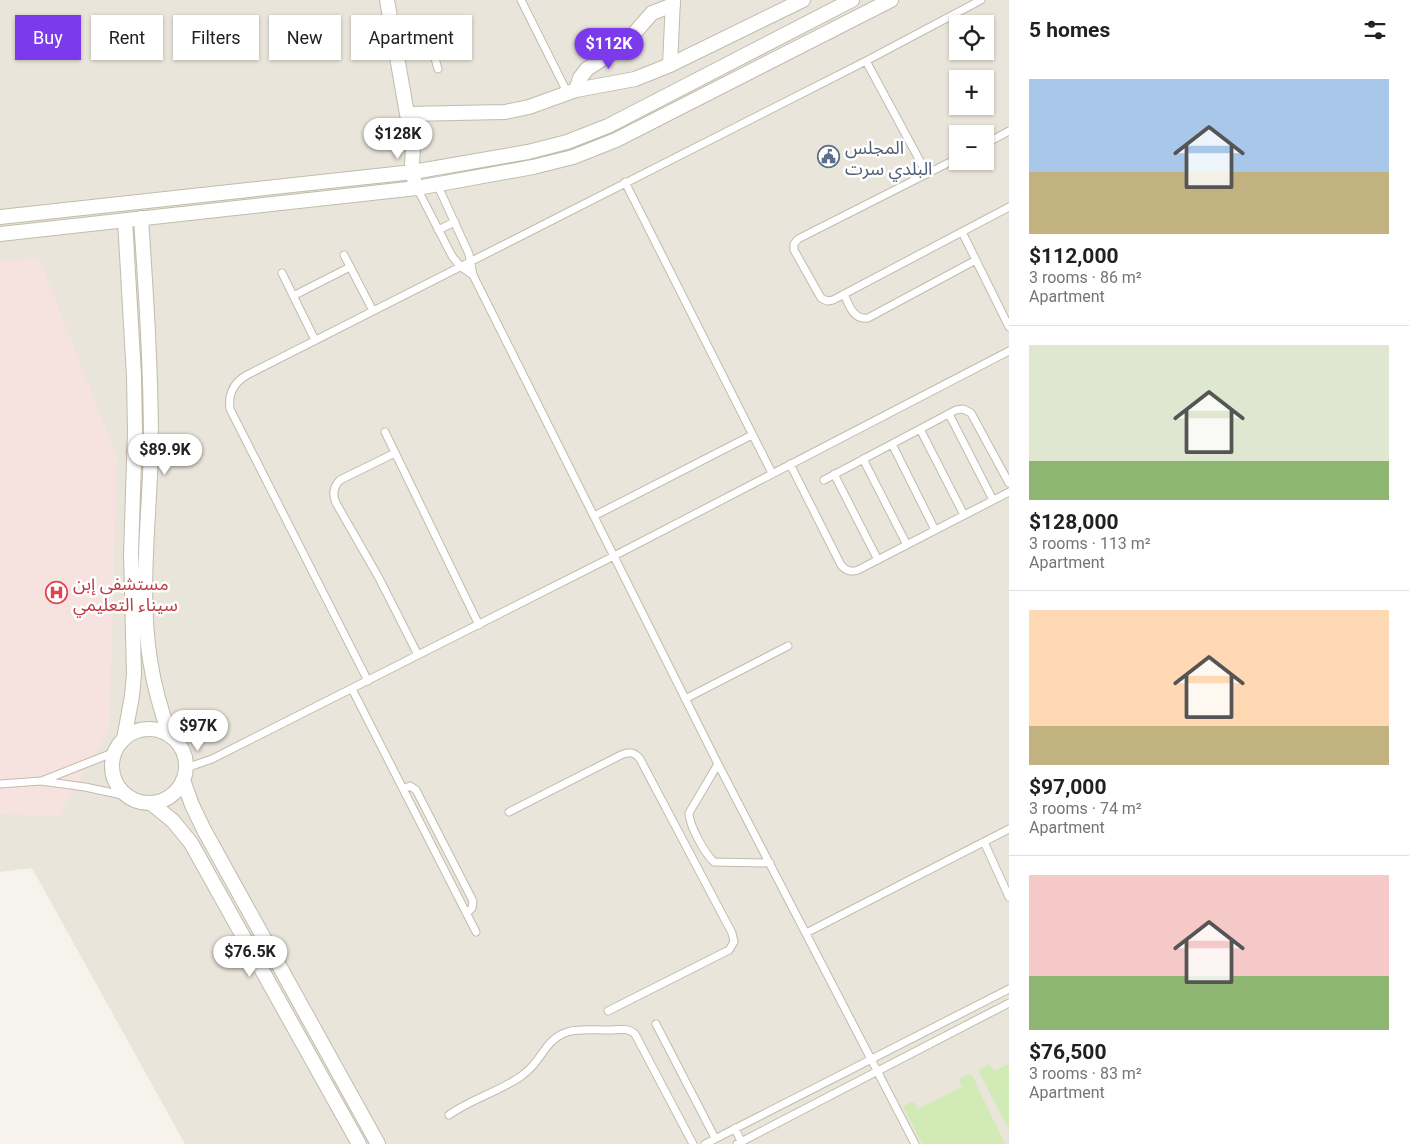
<!DOCTYPE html>
<html lang="en">
<head>
<meta charset="utf-8">
<style>
	:root { --surface:#fff; --page:#f2f2f2; --text:#202124; --muted:#757577; --line:#e0e0e0; --accent:#7c3aed }
	body { margin:0; font-family:Roboto,"Noto Sans Arabic",sans-serif; background:var(--page); color:var(--text); height:100vh; display:flex; flex-direction:column; font-size:19px; white-space:nowrap }
	* { box-sizing:border-box; margin:0 }
	p { font-size:16px; color:var(--muted) }
	.icon { flex:none; width:28px; height:28px; fill:none; stroke:currentColor; stroke-width:2; stroke-linecap:round; stroke-linejoin:round }
	.map { position:relative; flex:1; overflow:hidden }
	.side { display:flex; flex-direction:column; background:var(--surface); width:400px }
	.side>* { flex:none }
	.banner { position:absolute; left:15px; top:15px; width:475px; height:45px; display:flex; gap:10px }
	.controls { position:absolute; left:949px; top:15px; display:grid; gap:10px }
	.controls a { display:grid; place-items:center; width:45px; height:45px; border-radius:0px; background:var(--surface); box-shadow:0 1px 4px #0004; font-size:25px }
	.price { position:absolute; translate:-50% -42px; padding:0 11px; border-radius:18px; background:#fff; color:#222; font-size:16px; line-height:32px; filter:drop-shadow(0 1px 2px #0008) }
	.price::after { content:''; position:absolute; left:50%; top:30px; width:15px; height:11px; margin-left:-8px; background:inherit; clip-path:polygon(0 0,100% 0,50% 100%) }
	.price.active { background:var(--accent); color:#fff }
	ul { padding:0; list-style:none }
	li { display:grid; align-content:center; gap:10px; height:265px; padding:0 20px }
	li+li { border-top:1px solid var(--line) }
	li span { display:grid; place-items:center; height:155px; border-radius:0px; color:#555 }
	li>.icon { margin-inline-start:auto }
	span .icon { width:90px; height:90px; fill:#fffc; stroke-width:1 }
	li b { font-size:21px }
	h2 { display:flex; justify-content:space-between; align-items:center; height:60px; padding:0 20px; font-size:21px }
	.chip { padding:0 18px; border-radius:0px; background:var(--surface); box-shadow:0 1px 4px #0004; font-size:18px; line-height:45px }
	.chip.active { background:var(--accent); color:#fff }
	main { display:flex; flex:1; min-height:0 }
	.map>svg:first-child { display:block }
	.residential { fill:#eae5da; fill-rule:evenodd }
	.medical { fill:#f6e3e0 }
	.green { fill:#d2eab5 }
	.lines { fill:none; stroke-linecap:round; stroke-linejoin:round }
	.lane-casing { stroke:#c2bbae; stroke-width:9 }
	.street-casing { stroke:#c2bbae; stroke-width:16 }
	.lane { stroke:#fff; stroke-width:7 }
	.street { stroke:#fff; stroke-width:14 }
	.labels { text-anchor:middle; dominant-baseline:central; stroke-width:5; stroke-linejoin:round; paint-order:stroke }
	.service-label { font-size:18px; fill:#4e5e75; stroke:#fff; text-anchor:start }
	.health-label { font-size:18px; fill:#be3a42; stroke:#fff; text-anchor:start }
</style>
</head>
<body>
<main>
<div class="map">
<svg width="1009" height="1144" viewBox="0 0 1009 1144">
	<rect width="100%" height="100%" fill="#f6f3ec"/>
	<!-- residential -->
	<path class="residential" d="M0 0H1009V1144H185L32 868 0 872ZM958 24H985V51H958ZM958 79H985V106H958ZM958 134H985V161H958Z"/>
	<!-- medical -->
	<path class="medical" d="M39 258 117 457 109 729 59 816 0 814V261Z"/>
	<!-- green -->
	<path class="green" d="M990 1064 994 1071 1009 1064V1130L978 1070Z
		M971 1073 1005 1144H922L903 1106 914 1101 918 1109 962 1087 959 1079Z"/>
	<g class="lines">
		<defs>
			<path id="lane" d="M521 0 567 92
				M395 37C434 30 428 34 438 69
				M866 61 927 174
				M985 144 1009 131
				M958 158 798 239 794 244V250L821 298 827 301 833 300 1009 207
				M625 182 772 473
				M437 184 469 254 473 275 718 764 915 1144
				M417 188 452 256 460 266 473 275
				M438 230 455 222
				M962 232 1009 327
				M344 255 373 311
				M282 273 315 340
				M844 294C849 305 853 320 868 318L976 260
				M293 296 350 267
				M949 414 993 500
				M920 429 964 515
				M385 432 479 625
				M892 444 935 530
				M395 453 340 480C334 486 332 494 336 503L379 578 418 655
				M863 459 907 545
				M790 464 841 565C846 571 853 573 860 569L1009 492
				M834 474 878 560
				M824 480 956 410 963 409 971 413 1009 483
				M594 516 752 435
				M368 681 230 409C228 394 233 383 247 375L866 61 981 0
				M352 689 476 932
				M685 699 788 646
				M718 764 689 813C689 825 705 854 714 862L770 863
				M186 768 212 759 614 556 1009 351
				M44 780 115 752
				M0 784 41 781 85 787 127 796
				M403 789 410 786 416 790 473 901 472 908 467 913
				M509 812 621 755C629 751 635 752 640 759L732 933 734 942 729 950 608 1011
				M984 842 1009 897
				M806 933 1009 829
				M656 1024 715 1138
				M449 1115C471 1099 498 1092 520 1077 532 1069 538 1059 546 1048 562 1026 581 1030 605 1030 615 1031 627 1026 635 1034L693 1144
				M735 1128 742 1144
				M705 1144 1009 989
				M737 1144 1009 1003"/>
			<path id="street" d="M387 0 413 148 412 164 414 179
				M670 65 673 0
				M576 90 580 78 587 69 624 45 652 13 673 5
				M407 114 505 112 529 107 576 90 635 79 670 65 803 0
				M0 217 413 172 528 152 567 142 608 126 852 0
				M141 218C146 293 151 369 151 444 150 515 139 589 150 660 154 686 161 711 170 736
				M0 234 417 188 533 167 573 157 616 140 891 0
				M112 766a37 37 0 1 1 74 0a37 37 0 1 1-74 0Z
				M124 739 132 696 134 674 131 554 135 432 134 376 125 220
				M183 780 192 805 204 830 378 1144
				M151 803 173 821 191 843 359 1144"/>
		</defs>
		<!-- lane casing -->
		<use href="#lane" class="lane-casing"/>
		<!-- street casing -->
		<use href="#street" class="street-casing"/>
		<!-- lane -->
		<use href="#lane" class="lane"/>
		<!-- street -->
		<use href="#street" class="street"/>
	</g>
	<!-- icons -->
	<defs>
		<symbol id="civic-ring" viewBox="-11 -11 22 22"><circle r="9.5" fill="#fff" stroke="#5c6f8a" stroke-width="1.5"/><path d="M-.6-6.5H3V-4.5H.6V-3L4-1V1h2V6H-6V1h2V-1L-.6-3ZM-1.2 2.5V6h2.4V2.5Z" fill="#5c6f8a"/></symbol>
		<symbol id="hospital-ring" viewBox="-11 -11 22 22"><circle r="9.5" fill="#fff" stroke="#e0444e" stroke-width="1.5"/><path d="M-5-5h3v3.5h4V-5h3V5h-3V1.5h-4V5h-3Z" fill="#e0444e"/></symbol>
	</defs>
	<g fill-rule="evenodd">
		<use href="#civic-ring" x="816" y="144" width="25" height="25"/>
		<use href="#hospital-ring" x="44" y="580" width="25" height="25"/>
	</g>
	<g class="labels">
		<!-- service labels -->
		<g class="service-label">
			<text x="845" y="147">المجلس<tspan x="845" dy="21">البلدي سرت</tspan></text>
		</g>
		<!-- health labels -->
		<g class="health-label">
			<text x="73" y="583">مستشفى إبن<tspan x="73" dy="21">سيناء التعليمي</tspan></text>
		</g>
	</g>
</svg>
<div class="controls">
<a><svg class="icon" aria-label="locate" viewBox="0 0 24 24"><circle cx="12" cy="12" r="6"/><path d="M12 2v4M12 18v4M2 12h4M18 12h4"/></svg></a>
<a>+</a>
<a>−</a>
</div>
<b class="price active" style="left:609px;top:70px">$112K</b>
<b class="price" style="left:398px;top:160px">$128K</b>
<b class="price" style="left:165px;top:476px">$89.9K</b>
<b class="price" style="left:198px;top:752px">$97K</b>
<b class="price" style="left:250px;top:978px">$76.5K</b>
<div class="banner">
<a class="chip active">Buy</a>
<a class="chip">Rent</a>
<a class="chip">Filters</a>
<a class="chip">New</a>
<a class="chip">Apartment</a>
</div>
</div>
<section class="side">
<h2>5 homes<svg class="icon" aria-label="filters" viewBox="0 0 24 24"><path d="M4 7h16M4 17h16"/><circle cx="9" cy="7" r="2"/><circle cx="15" cy="17" r="2"/></svg></h2>
<ul>
<li><span style="background:linear-gradient(#a9c7e8 60%,#c2b280 0)"><svg class="icon" aria-label="home" viewBox="0 0 24 24"><path d="M3 11l9-7 9 7M6 9v11h12V9"/></svg></span><div><b>$112,000</b><p>3 rooms · 86 m²</p><p>Apartment</p></div></li>
<li><span style="background:linear-gradient(#dfe7d0 75%,#8fb573 0)"><svg class="icon" aria-label="home" viewBox="0 0 24 24"><path d="M3 11l9-7 9 7M6 9v11h12V9"/></svg></span><div><b>$128,000</b><p>3 rooms · 113 m²</p><p>Apartment</p></div></li>
<li><span style="background:linear-gradient(#ffd9b3 75%,#c2b280 0)"><svg class="icon" aria-label="home" viewBox="0 0 24 24"><path d="M3 11l9-7 9 7M6 9v11h12V9"/></svg></span><div><b>$97,000</b><p>3 rooms · 74 m²</p><p>Apartment</p></div></li>
<li><span style="background:linear-gradient(#f6c9c9 65%,#8fb573 0)"><svg class="icon" aria-label="home" viewBox="0 0 24 24"><path d="M3 11l9-7 9 7M6 9v11h12V9"/></svg></span><div><b>$76,500</b><p>3 rooms · 83 m²</p><p>Apartment</p></div></li>
</ul>
</section>
</main>
</body>
</html>
